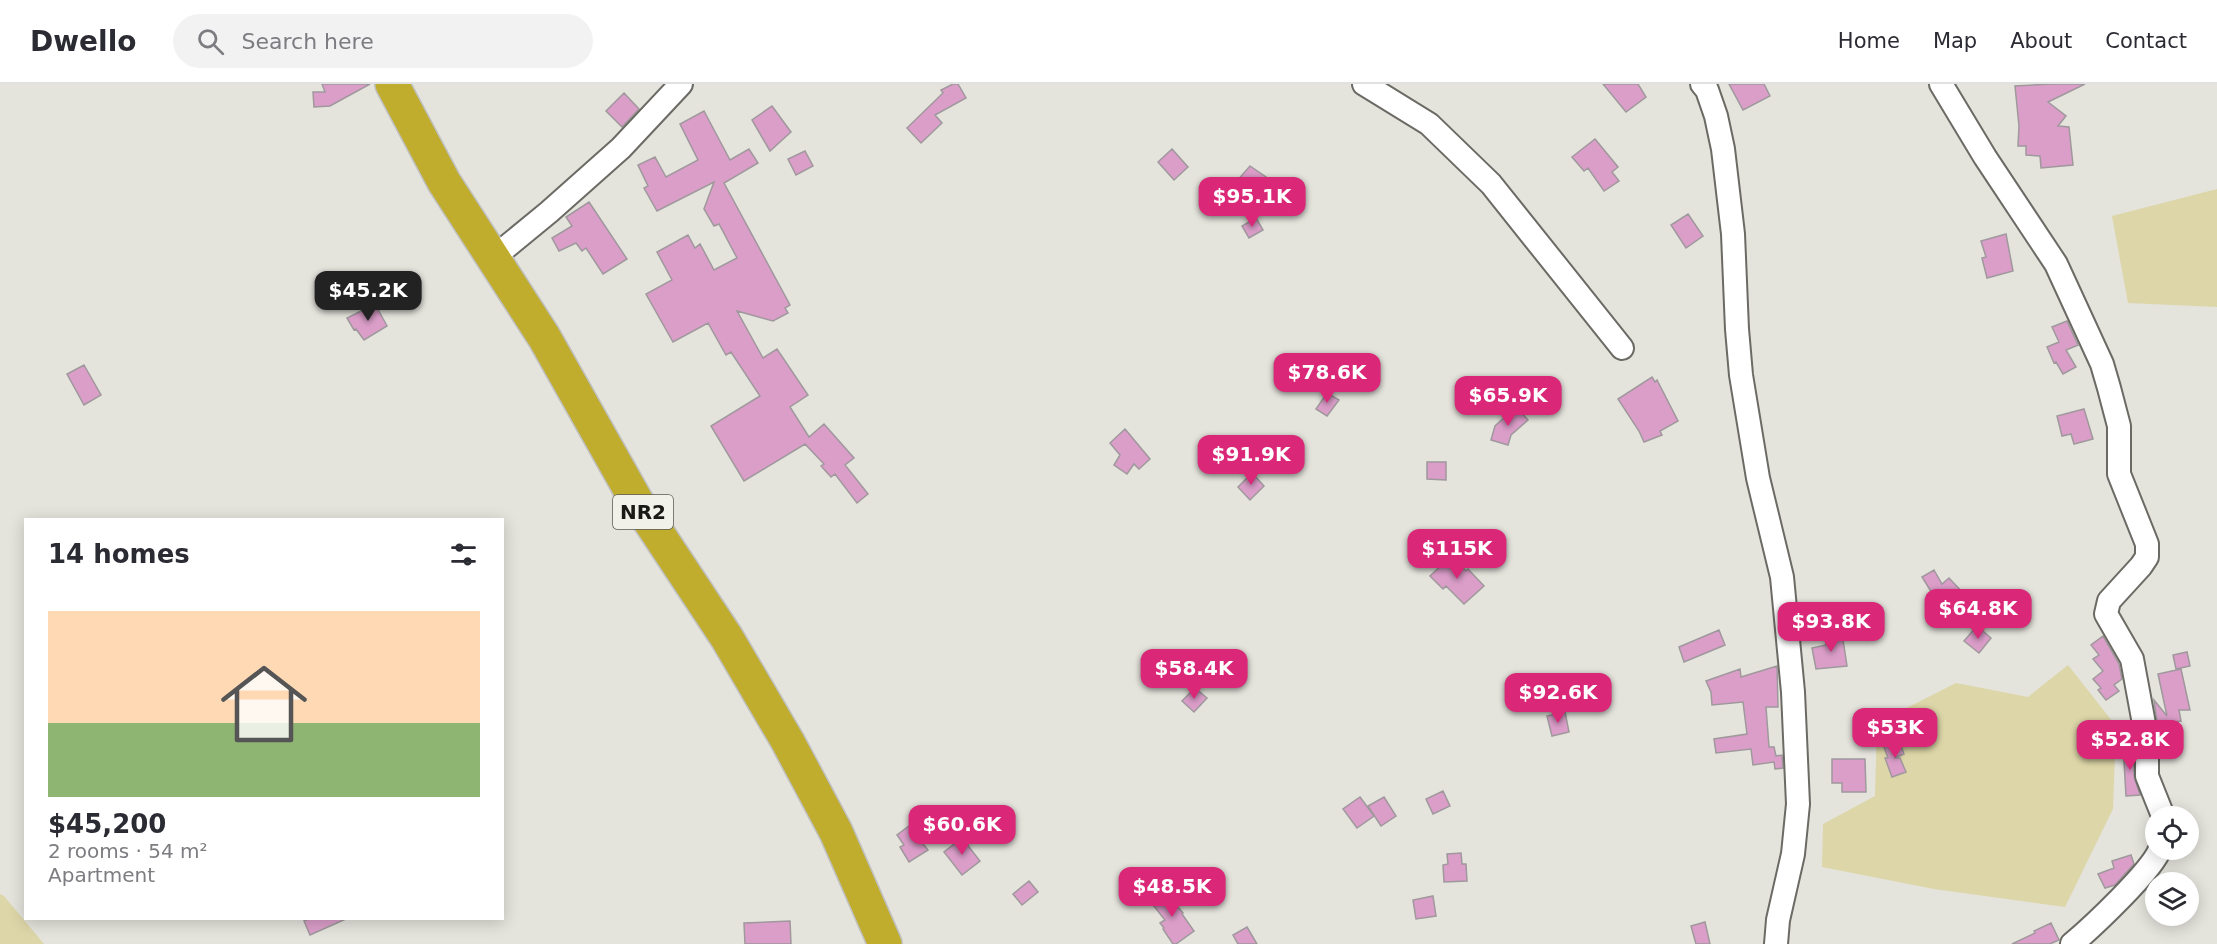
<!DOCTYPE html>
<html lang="en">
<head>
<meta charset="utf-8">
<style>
	:root { --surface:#fff; --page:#f2f2f3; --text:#2b2b33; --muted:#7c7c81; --line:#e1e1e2; --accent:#db2777 }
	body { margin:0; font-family:"DejaVu Sans",sans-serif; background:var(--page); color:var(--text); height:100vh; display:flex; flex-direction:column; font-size:22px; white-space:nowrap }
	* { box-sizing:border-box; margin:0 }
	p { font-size:20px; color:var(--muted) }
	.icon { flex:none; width:33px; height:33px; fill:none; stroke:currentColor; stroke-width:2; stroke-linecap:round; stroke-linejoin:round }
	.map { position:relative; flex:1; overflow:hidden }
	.side { position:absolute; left:24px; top:434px; width:480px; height:402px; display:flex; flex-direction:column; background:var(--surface); border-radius:0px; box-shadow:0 3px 15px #0003 }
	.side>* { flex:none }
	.fabs { position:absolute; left:2145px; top:722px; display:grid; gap:12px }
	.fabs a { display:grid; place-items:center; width:54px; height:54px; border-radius:50%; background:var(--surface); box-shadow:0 3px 15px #0003; font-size:30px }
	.price { position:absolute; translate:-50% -51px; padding:0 14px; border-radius:12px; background:var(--accent); color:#fff; font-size:20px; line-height:39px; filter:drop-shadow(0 2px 3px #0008) }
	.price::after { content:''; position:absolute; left:50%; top:36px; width:18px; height:14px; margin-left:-9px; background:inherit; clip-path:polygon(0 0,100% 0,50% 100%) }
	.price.on { background:#222; color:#fff }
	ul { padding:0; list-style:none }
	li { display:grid; align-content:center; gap:12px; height:318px; padding:0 24px }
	li span { display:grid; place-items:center; height:186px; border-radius:0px; color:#555 }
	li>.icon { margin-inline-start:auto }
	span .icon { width:108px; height:108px; fill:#fffc; stroke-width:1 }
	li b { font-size:26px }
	h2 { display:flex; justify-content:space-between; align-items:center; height:72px; padding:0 24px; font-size:26px }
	header { display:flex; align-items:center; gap:36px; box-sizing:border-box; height:84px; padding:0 30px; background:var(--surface); border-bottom:2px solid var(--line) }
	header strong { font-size:28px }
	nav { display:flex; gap:33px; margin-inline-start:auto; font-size:21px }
	.search { width:420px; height:54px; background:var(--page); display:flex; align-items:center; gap:15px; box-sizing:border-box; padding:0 21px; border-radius:33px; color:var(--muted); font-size:22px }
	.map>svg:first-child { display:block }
	.green { fill:#ddd6a8 }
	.building { fill:#db9ec9; stroke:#9f989c; stroke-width:1.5 }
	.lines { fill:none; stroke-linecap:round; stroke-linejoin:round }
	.minor-casing { stroke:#6b6a64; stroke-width:26 }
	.highway-casing { stroke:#bfbfbe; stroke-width:36 }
	.minor { stroke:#fff; stroke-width:22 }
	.highway { stroke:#c0ad2d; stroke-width:33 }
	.labels { text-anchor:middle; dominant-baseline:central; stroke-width:6; stroke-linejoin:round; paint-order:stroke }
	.shield { fill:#f1f0e9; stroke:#5a5a55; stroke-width:1.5 }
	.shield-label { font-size:20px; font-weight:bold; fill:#191916 }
</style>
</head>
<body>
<header>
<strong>Dwello</strong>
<div class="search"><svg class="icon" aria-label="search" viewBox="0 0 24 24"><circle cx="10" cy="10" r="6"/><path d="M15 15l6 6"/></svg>Search here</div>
<nav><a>Home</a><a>Map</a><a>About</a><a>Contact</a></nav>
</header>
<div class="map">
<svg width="2217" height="860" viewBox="0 0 2217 860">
	<rect width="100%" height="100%" fill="#e4e3dc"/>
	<!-- green -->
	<path class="green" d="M2217 105V223L2128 219 2112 132Z
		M2068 581 2116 642 2113 725 2065 823 1934 805 1822 783 1823 740 1875 712 1877 639 1956 599 2028 613Z
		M0 810 4 812 44 860H0Z"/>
	<!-- building -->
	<path class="building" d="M322 0H370L330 22 314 23 313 8H325Z
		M953 0H958L966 14 935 31 942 39 921 59 907 44 943 9 941 6Z
		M1603 0H1638L1646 13 1626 28Z
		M1729 0H1764L1770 12 1743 26Z
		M2052 0H2085L2048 18 2066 32 2058 42 2069 43 2073 81 2041 84 2040 72 2026 71V62H2018L2019 42 2015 2Z
		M624 9 639 25 622 43 606 27Z
		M772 22 791 48 770 67 752 36Z
		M704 27 730 76 749 65 758 79 724 99 790 221 785 224 788 229 773 237 737 227 763 274 777 265 808 311 790 323 809 353 824 340 854 374 845 381 868 410 857 419 835 390 831 393 821 382 824 380 805 360 744 397 711 342 760 312 731 268 726 271 708 239 673 258 646 210 672 196 657 168 688 151 695 164 700 160 714 186 737 174 719 140 714 142 704 125 714 98 657 127 644 104 648 102 638 81 655 73 666 93 698 76 680 40Z
		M1595 55 1618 83 1612 88 1619 97 1604 107 1588 84 1584 87 1572 73Z
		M1172 65 1188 83 1174 96 1158 78Z
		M805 67 813 82 796 91 788 75Z
		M1250 82 1266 93 1254 110 1236 98Z
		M589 118 627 175 603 190 586 164 582 167 576 159 559 167 552 154 572 142 566 133Z
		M1688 130 1703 152 1686 164 1671 141Z
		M1256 134 1263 146 1249 154 1242 142Z
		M2006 150 2013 187 1987 194 1982 174 1986 173 1981 157Z
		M375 220 387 242 364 256 356 245 354 246 347 234Z
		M2067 237 2078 261 2066 266 2076 283 2063 290 2056 278 2054 279 2047 263 2059 258 2052 243Z
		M84 281 101 311 84 321 67 290Z
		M1652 293 1655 298 1657 296 1678 337 1660 347 1662 351 1644 358 1639 347 1618 315Z
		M1327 309 1339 316 1327 332 1316 325Z
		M1516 323 1528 336 1511 351 1508 361 1491 356 1495 342Z
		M2084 325 2093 355 2074 360 2071 350 2062 352 2057 332Z
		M1125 345 1150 375 1139 385 1134 380 1127 390 1114 381 1120 371 1110 359Z
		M1427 378H1446V396L1427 395Z
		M1252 389 1264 402 1250 416 1238 403Z
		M1451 472 1466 487 1468 485 1484 502 1464 520 1446 502 1443 505 1430 492Z
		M1934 486 1942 500 1949 494 1964 510 1944 527 1930 511 1932 509 1922 493Z
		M1977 542 1991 554 1979 569 1964 557Z
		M1719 546 1725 561 1684 578 1679 563Z
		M1842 549 1847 582 1816 585 1812 564 1826 561 1825 550Z
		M2103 552 2119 580 2122 595 2114 601 2119 607 2106 616 2098 606 2101 604 2093 595 2103 587 2093 575 2099 571 2091 561Z
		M2187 568 2190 582 2176 585 2173 571Z
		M1777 582 1778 623H1766L1769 663H1774L1776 672 1782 671 1783 684 1775 685 1774 678 1753 681 1751 665 1716 669 1714 655 1747 650 1743 618 1712 621 1711 608 1706 597 1740 585 1741 593Z
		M2181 585 2190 626H2179L2181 637 2172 638 2177 645 2178 659 2160 660 2154 616 2167 632 2158 590Z
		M1195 604 1207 614 1194 628 1182 617Z
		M1565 628 1569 648 1552 652 1547 632Z
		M1899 657 1904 670 1894 674H1900L1906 688 1892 693 1885 674H1888L1884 663Z
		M2123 660H2133L2134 692 2140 711 2126 712Z
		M1832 675H1865L1866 708H1842V699H1832Z
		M1443 707 1450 722 1433 730 1426 715Z
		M1360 713 1374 732 1357 744 1343 725Z
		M1384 713 1396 732 1381 742 1368 722Z
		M909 742 928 766 909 778 900 763 904 761 897 751Z
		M962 754 980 777 962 791 944 768Z
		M1461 769 1462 780H1466L1467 797 1444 798 1443 781 1448 780 1447 770Z
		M2131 771 2134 780 2115 801 2105 804 2098 790 2114 784 2112 777Z
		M1029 797 1038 808 1022 821 1013 810Z
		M1163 806 1183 829 1182 830 1194 847 1176 860H1173L1163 845 1164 844 1160 839 1165 836 1150 817Z
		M1433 812 1436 832 1416 835 1413 816Z
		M311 834H348L310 851 304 837Z
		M790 837 791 860H745L744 839Z
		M1705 838 1710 860H1696L1691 842Z
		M2051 839 2059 856 2050 860H2012L2035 849 2034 847Z
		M1247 843 1257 860H1238L1233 851Z"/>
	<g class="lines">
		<defs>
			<path id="minor" d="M1364 0 1429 40 1491 100 1622 264
				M1702 0 1707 6 1716 32 1723 65 1733 150 1737 245 1741 291 1758 394 1782 493 1793 608 1798 720 1793 770 1778 836 1776 860
				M1941 0 1985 73 2056 180 2102 280 2109 304 2119 342V390L2147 460V473L2141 482 2109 517 2106 530 2132 575 2147 656V692L2163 732
				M493 174 549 128 621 64 681 0
				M2072 860C2092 843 2152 787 2160 765"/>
			<path id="highway" d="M392 0 444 98 544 253 637 418 727 554 788 658 836 748 885 860"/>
		</defs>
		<!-- minor casing -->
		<use href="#minor" class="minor-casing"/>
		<!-- highway casing -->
		<use href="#highway" class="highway-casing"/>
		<!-- minor -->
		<use href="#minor" class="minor"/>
		<!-- highway -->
		<use href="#highway" class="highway"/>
	</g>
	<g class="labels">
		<!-- shield labels -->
		<rect class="shield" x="613" y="411" width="60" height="34" rx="4.5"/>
		<g class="shield-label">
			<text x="643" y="428">NR2</text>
		</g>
	</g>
</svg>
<div class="fabs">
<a><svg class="icon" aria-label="locate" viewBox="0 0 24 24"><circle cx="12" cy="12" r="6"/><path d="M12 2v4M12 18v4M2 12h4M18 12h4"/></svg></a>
<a><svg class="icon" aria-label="layers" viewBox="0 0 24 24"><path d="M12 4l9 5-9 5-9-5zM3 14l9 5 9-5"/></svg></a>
</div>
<b class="price" style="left:1252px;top:144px">$95.1K</b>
<b class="price on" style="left:368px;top:238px">$45.2K</b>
<b class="price" style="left:1327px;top:320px">$78.6K</b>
<b class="price" style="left:1508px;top:343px">$65.9K</b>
<b class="price" style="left:1251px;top:402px">$91.9K</b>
<b class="price" style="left:1457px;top:496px">$115K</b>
<b class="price" style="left:1978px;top:556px">$64.8K</b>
<b class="price" style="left:1831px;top:569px">$93.8K</b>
<b class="price" style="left:1194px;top:616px">$58.4K</b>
<b class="price" style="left:1558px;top:640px">$92.6K</b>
<b class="price" style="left:1895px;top:675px">$53K</b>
<b class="price" style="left:2130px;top:687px">$52.8K</b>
<b class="price" style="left:962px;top:772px">$60.6K</b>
<b class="price" style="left:1172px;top:834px">$48.5K</b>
<section class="side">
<h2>14 homes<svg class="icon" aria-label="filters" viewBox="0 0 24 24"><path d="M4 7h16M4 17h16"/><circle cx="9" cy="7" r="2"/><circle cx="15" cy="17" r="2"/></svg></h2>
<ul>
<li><span style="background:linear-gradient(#ffd9b3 60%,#8fb573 0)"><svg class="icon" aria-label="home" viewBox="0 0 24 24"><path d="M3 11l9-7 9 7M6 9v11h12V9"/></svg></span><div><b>$45,200</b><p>2 rooms · 54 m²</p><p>Apartment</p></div></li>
</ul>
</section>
</div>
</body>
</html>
